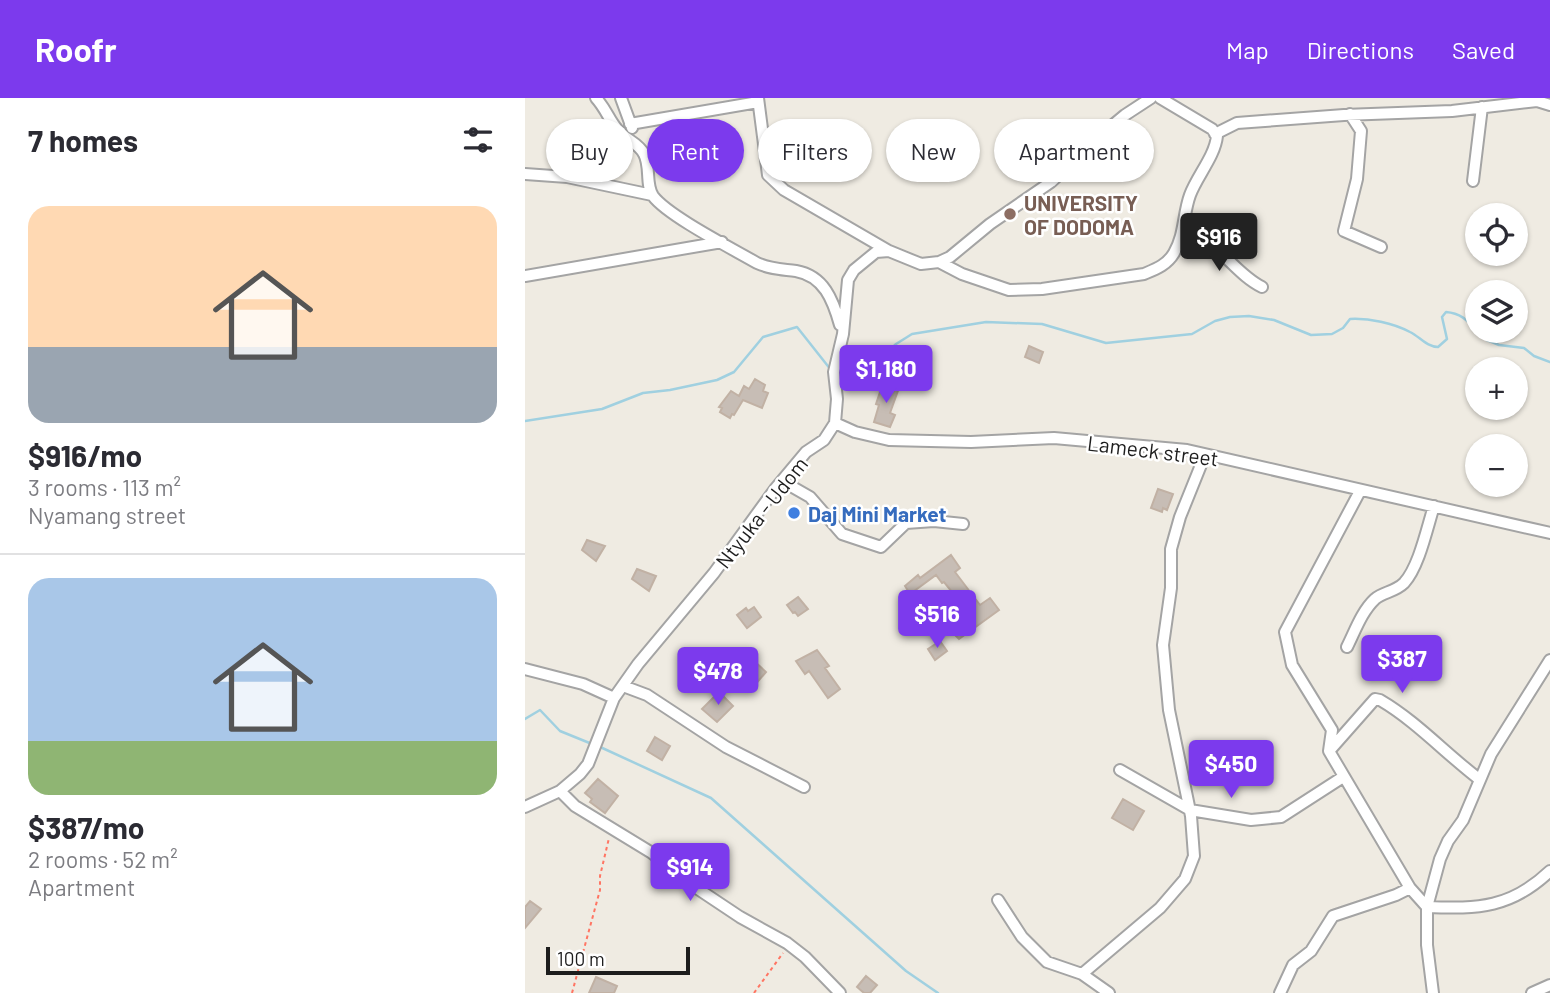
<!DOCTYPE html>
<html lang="en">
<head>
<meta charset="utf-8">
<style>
	:root { --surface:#fff; --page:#f2f2f3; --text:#2b2b33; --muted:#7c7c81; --line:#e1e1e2; --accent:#7c3aed }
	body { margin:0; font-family:Barlow,sans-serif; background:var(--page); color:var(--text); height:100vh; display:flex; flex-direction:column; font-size:26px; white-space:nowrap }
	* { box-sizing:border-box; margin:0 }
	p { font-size:23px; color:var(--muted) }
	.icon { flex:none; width:38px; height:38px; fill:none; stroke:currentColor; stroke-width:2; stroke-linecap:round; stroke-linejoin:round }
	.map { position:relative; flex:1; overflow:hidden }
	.side { display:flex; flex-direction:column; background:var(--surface); width:525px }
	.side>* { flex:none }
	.top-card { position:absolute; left:21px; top:21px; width:665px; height:63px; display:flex; gap:14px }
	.tools { position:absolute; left:940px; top:105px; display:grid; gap:14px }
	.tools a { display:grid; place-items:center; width:63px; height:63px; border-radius:50%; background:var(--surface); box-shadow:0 2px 5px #0004; font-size:35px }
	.scale { position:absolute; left:21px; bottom:18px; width:144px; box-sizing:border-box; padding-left:7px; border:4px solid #1d1d1d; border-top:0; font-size:19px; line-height:24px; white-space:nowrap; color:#1d1d1d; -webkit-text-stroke:5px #fff; paint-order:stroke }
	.price { position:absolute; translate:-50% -60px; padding:0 16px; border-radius:7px; background:var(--accent); color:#fff; font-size:23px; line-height:46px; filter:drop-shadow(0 2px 4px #0008) }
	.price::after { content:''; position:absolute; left:50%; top:42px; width:21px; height:16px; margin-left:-10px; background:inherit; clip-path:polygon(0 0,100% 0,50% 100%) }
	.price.active { background:#222; color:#fff }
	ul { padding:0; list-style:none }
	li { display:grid; align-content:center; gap:14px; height:371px; padding:0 28px }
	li+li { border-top:2px solid var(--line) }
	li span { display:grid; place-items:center; height:217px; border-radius:21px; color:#555 }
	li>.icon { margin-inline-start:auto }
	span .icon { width:126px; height:126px; fill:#fffc; stroke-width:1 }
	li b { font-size:30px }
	h2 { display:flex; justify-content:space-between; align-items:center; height:84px; padding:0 28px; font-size:30px }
	.pill { padding:0 24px; border-radius:32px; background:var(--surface); box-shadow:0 2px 5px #0004; font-size:24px; line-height:63px }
	.pill.active { background:var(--accent); color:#fff }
	header { display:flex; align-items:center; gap:42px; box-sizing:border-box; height:98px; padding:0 35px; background:var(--accent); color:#fff }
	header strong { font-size:33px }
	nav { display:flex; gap:38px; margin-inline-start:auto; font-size:24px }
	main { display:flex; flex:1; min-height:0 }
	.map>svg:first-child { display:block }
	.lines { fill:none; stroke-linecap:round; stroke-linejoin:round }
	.stream { stroke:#a0d0e0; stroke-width:2.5 }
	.building { fill:#c7bdb5; stroke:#c1b1a4; stroke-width:2 }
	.minor-casing { stroke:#a4a4a4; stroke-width:14 }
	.path { stroke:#ff7563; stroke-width:2; stroke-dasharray:3.5 3.5; stroke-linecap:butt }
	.minor { stroke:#fff; stroke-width:10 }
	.education-dot { fill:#8d6e63; stroke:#fff; stroke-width:2.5 }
	.shop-dot { fill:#3f7fe0; stroke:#fff; stroke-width:2.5 }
	.labels { text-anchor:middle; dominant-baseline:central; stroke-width:5; stroke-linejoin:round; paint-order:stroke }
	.education-label { font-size:21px; font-weight:bold; fill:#785e54; stroke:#fff; text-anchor:start }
	.street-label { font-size:21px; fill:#1d1d1d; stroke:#fff }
	.shop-label { font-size:21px; font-weight:bold; fill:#366cbe; stroke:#fff; text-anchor:start }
</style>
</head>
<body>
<header>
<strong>Roofr</strong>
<nav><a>Map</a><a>Directions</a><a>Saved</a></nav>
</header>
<main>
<section class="side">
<h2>7 homes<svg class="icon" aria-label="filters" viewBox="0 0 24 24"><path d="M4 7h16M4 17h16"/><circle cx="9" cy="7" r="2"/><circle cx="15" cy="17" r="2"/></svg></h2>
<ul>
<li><span style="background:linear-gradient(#ffd9b3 65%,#9aa5b1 0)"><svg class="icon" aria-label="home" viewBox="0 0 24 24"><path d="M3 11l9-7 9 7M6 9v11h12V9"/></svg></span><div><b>$916/mo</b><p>3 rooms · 113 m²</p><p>Nyamang street</p></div></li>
<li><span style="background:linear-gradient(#a9c7e8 75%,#8fb573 0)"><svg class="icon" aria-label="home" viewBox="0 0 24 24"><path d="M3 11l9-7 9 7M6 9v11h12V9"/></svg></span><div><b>$387/mo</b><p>2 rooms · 52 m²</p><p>Apartment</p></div></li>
</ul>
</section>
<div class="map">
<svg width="1025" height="895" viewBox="0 0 1025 895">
	<rect width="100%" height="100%" fill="#efebe2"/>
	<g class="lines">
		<!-- stream -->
		<path class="stream" d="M953 233 962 242 974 247 999 250 1009 258 1025 264
			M312 274 350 267 371 246 387 236 461 224 517 226 581 245 667 236 690 223 705 219 724 218 749 222 786 237 807 236 818 230 825 221C844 220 868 225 885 234 895 239 902 249 913 249L922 241 917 219 921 214C935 215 942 222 952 232
			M0 323 77 311 118 295 145 292 192 282 209 274 238 239 272 229 306 272
			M0 621 15 612 35 633 67 646
			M73 648 186 700 381 873 413 895"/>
	</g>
	<!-- building -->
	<path class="building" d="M504 248 518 254 514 265 500 259Z
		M230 281 240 287 238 293 243 295 237 310 218 302 209 317 207 316 205 320 195 314 197 310 194 309 206 293 214 298 219 288 224 291Z
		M358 285 374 290 365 315 370 317 365 329 349 324 354 307 351 306Z
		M633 391 648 396 642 412 638 410 637 414 626 410Z
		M62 442 80 448 71 463 57 452Z
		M426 457 435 470 430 474 455 507 465 500 474 512 434 541 430 537 444 525 439 518 444 515 419 484 417 485 411 477 385 496 380 488 393 477 395 480Z
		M112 471 131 478 124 493 107 481Z
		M273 499 283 511 273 518 270 514 268 515 262 507Z
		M229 509 236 519 222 530 212 517 221 510 223 513Z
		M415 543 422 553 410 562 403 551Z
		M292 552 304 568 300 570 315 591 303 600 284 573 280 576 271 563Z
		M226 560 241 574 229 588 214 573Z
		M194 594 208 608 192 624 177 611Z
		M130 639 145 648 137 662 122 653Z
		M73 681 93 698 80 715 65 704 67 701 60 695Z
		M598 701 619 713 608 732 587 720Z
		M5 803 16 811 0 830V809Z
		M341 878 352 887 345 895H339L332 889Z
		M71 879 92 888 89 895H64Z"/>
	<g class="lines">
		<defs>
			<path id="minor" d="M71 0C81 11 84 22 92 31 100 42 113 44 119 56 126 69 120 86 128 98 143 118 208 151 232 165 245 171 256 171 271 173 299 178 308 202 315 227
				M96 0 107 30
				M233 0 243 77 259 92 364 153
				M825 16 836 33 832 81 819 133 856 149
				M105 26 233 4
				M690 36 712 25 819 17 927 13 1012 3 1025 7
				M0 76 42 79 127 97
				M948 83 957 9
				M658 135C691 138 708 175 737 189
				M414 164 437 176 484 192 517 191 619 176C631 171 642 167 649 155 660 136 658 116 665 97 672 78 690 58 692 38L687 31 635 0
				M0 178 197 144
				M310 325 330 334 364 342 446 344 529 340 662 352 1025 435
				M257 383 285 399 317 436 356 449 381 425 409 423 438 426
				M835 393 760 534 767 567 807 632 804 653 885 790 902 809C954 811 986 810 1025 773
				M822 549C830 533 837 513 850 501 858 494 870 494 879 485 894 469 902 430 909 408
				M0 571 58 586 89 600
				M98 588 122 597 201 649 279 689
				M805 652 850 601 855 602C891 623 920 655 954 681
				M595 672 665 712 726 722 756 719 818 679
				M35 693 50 708 127 755 167 787 215 819 262 845 280 859 315 895
				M0 709 35 693 55 676 63 666 89 600 113 566 189 475 250 391 281 354 299 342 310 325 312 301 309 274 318 236 323 182 329 172 351 154 364 153 396 166 414 164 425 159 465 126 526 84 576 37 600 17 626 0
				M473 802 497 839 522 864 557 876 584 895
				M557 876 635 810 660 781 669 758 666 718 644 612 638 547 646 490V451L655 419 680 357
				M755 895 768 867 786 853 808 818 871 797 885 790
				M908 895 902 847V809L915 761 923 743 938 722 966 656 1025 562
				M1007 895 1025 887"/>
		</defs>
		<!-- minor casing -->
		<use href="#minor" class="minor-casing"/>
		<!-- path -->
		<path class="path" d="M47 895 75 792V778L84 740
			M229 895 258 855"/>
		<!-- minor -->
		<use href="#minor" class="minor"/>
	</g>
	<!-- markers -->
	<circle class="education-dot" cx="485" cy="116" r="7"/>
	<circle class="shop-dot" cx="269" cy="415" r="7"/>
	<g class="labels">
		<!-- education labels -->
		<g class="education-label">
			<text x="499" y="104">UNIVERSITY<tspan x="499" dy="24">OF DODOMA</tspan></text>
		</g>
		<!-- street labels -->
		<g class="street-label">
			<text transform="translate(628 352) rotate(7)">Lameck street</text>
			<text transform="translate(236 414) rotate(-52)">Ntyuka - Udom</text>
		</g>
		<!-- shop labels -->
		<g class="shop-label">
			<text x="283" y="415">Daj Mini Market</text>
		</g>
	</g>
</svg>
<div class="tools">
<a><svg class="icon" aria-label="locate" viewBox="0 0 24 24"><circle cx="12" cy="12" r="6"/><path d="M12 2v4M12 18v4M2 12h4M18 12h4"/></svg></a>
<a><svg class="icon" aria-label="layers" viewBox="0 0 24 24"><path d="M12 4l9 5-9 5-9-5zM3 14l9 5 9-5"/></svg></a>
<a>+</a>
<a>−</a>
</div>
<div class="scale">100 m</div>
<b class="price active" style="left:694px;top:175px">$916</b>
<b class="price" style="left:361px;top:307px">$1,180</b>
<b class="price" style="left:412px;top:552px">$516</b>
<b class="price" style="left:877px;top:597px">$387</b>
<b class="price" style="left:193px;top:609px">$478</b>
<b class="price" style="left:706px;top:702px">$450</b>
<b class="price" style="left:165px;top:805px">$914</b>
<div class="top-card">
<a class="pill">Buy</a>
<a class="pill active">Rent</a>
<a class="pill">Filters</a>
<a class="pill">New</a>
<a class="pill">Apartment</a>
</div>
</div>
</main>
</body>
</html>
